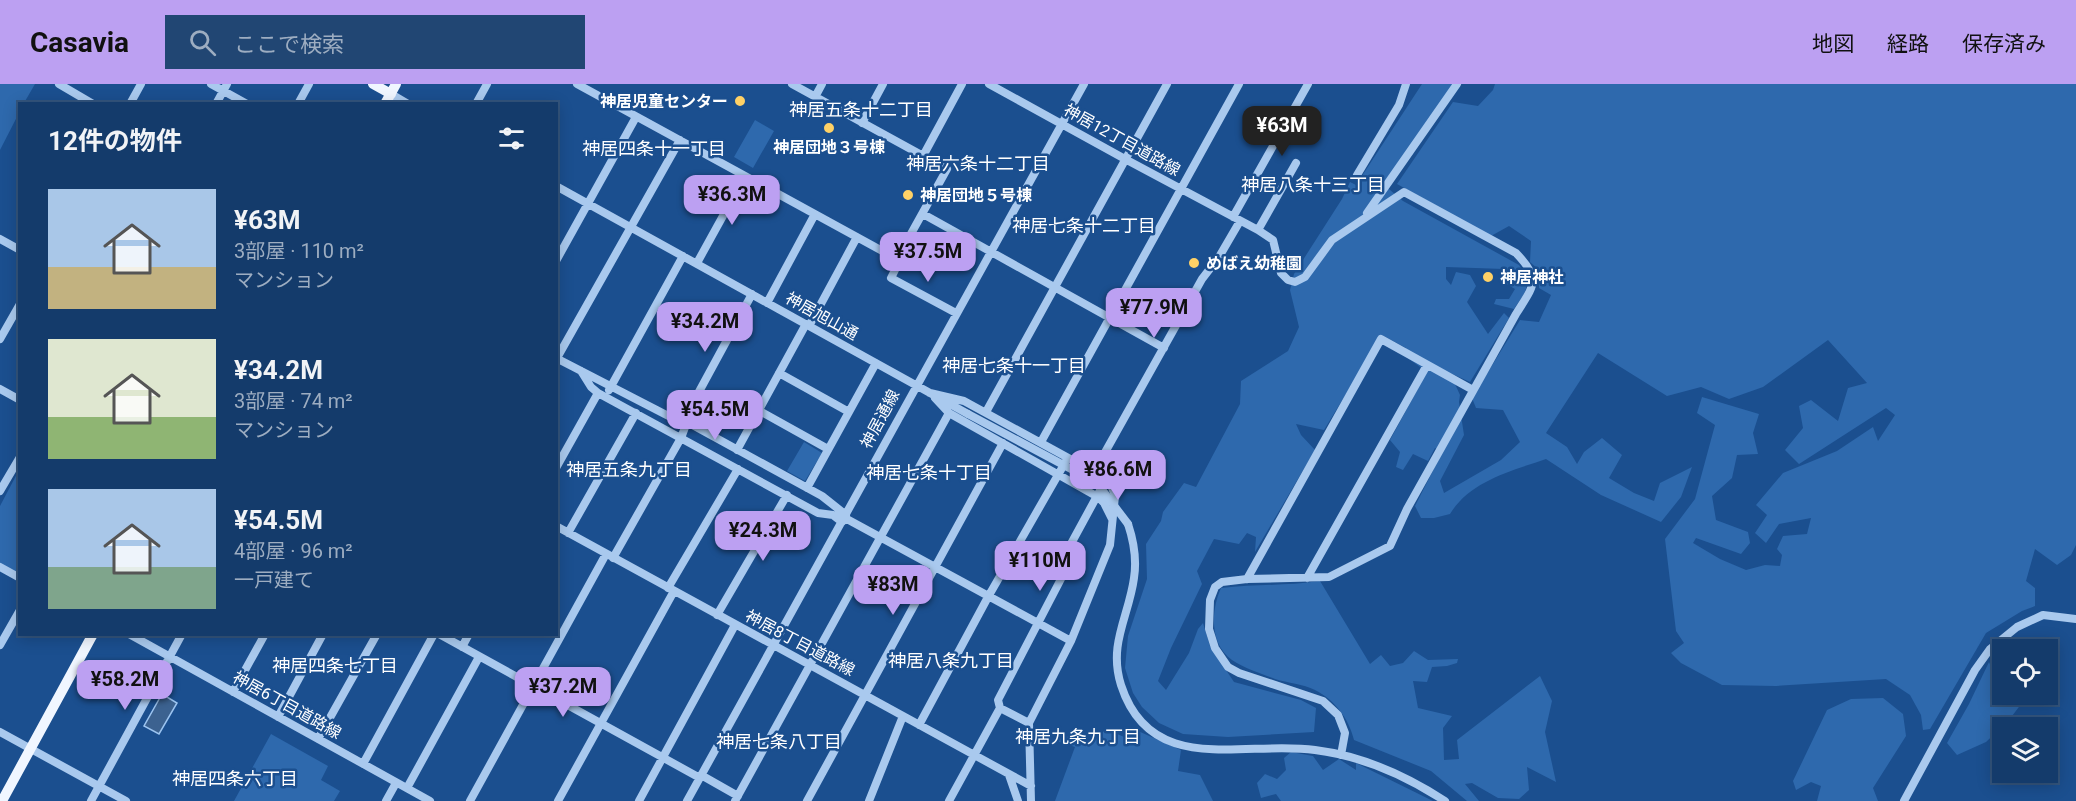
<!DOCTYPE html>
<html lang="ja">
<head>
<meta charset="utf-8">
<style>
	:root { --surface:#143b6b; --page:#214673; --text:#f1f3f6; --muted:#9dadc1; --line:#33557e; --accent:#bca0f2 }
	body { margin:0; font-family:Roboto,"Noto Sans JP",sans-serif; background:var(--page); color:var(--text); height:100vh; display:flex; flex-direction:column; font-size:22px; white-space:nowrap }
	* { box-sizing:border-box; margin:0 }
	p { font-size:20px; color:var(--muted) }
	.icon { flex:none; width:33px; height:33px; fill:none; stroke:currentColor; stroke-width:2; stroke-linecap:round; stroke-linejoin:round }
	.map { position:relative; flex:1; overflow:hidden }
	.panel { position:absolute; left:18px; top:18px; width:540px; height:534px; display:flex; flex-direction:column; background:var(--surface); border-radius:0px; box-shadow:0 3px 15px #0003,0 0 0 2px var(--line) }
	.panel>* { flex:none }
	.fabs { position:absolute; left:1992px; top:555px; display:grid; gap:12px }
	.fabs a { display:grid; place-items:center; width:66px; height:66px; border-radius:0px; background:var(--surface); box-shadow:0 3px 15px #0003,0 0 0 2px var(--line); font-size:30px }
	.price { position:absolute; translate:-50% -51px; padding:0 14px; border-radius:12px; background:var(--accent); color:#111; font-size:20px; line-height:39px; filter:drop-shadow(0 2px 3px #0008) }
	.price::after { content:''; position:absolute; left:50%; top:36px; width:18px; height:14px; margin-left:-9px; background:inherit; clip-path:polygon(0 0,100% 0,50% 100%) }
	.price.selected { background:#222; color:#fff }
	ul { padding:0; list-style:none }
	li { display:flex; align-items:center; gap:18px; height:150px; padding:0 30px }
	li span { display:grid; place-items:center; flex:none; width:168px; height:120px; border-radius:0px; color:#555 }
	li>.icon { margin-inline-start:auto }
	span .icon { width:72px; height:72px; fill:#fffc; stroke-width:1 }
	li b { font-size:26px }
	h2 { display:flex; justify-content:space-between; align-items:center; height:72px; padding:0 30px; font-size:26px }
	header { display:flex; align-items:center; gap:36px; box-sizing:border-box; height:84px; padding:0 30px; background:var(--accent); color:#111 }
	header strong { font-size:28px }
	nav { display:flex; gap:33px; margin-inline-start:auto; font-size:21px }
	.search { width:420px; height:54px; background:var(--page); display:flex; align-items:center; gap:15px; box-sizing:border-box; padding:0 21px; border-radius:0px; color:var(--muted); font-size:22px }
	.map>svg:first-child { display:block }
	.green { fill:#2e69ad }
	.water { fill:#3c6290; stroke:#9cc4f0; stroke-width:1.5 }
	.lines { fill:none; stroke-linecap:round; stroke-linejoin:round }
	.minor { stroke:#a9c9ee; stroke-width:8 }
	.major { stroke:#f0f6ff; stroke-width:10 }
	.minor-bridge { stroke:#a9c9ee; stroke-width:8 }
	.poi-dot { fill:#ffd166; stroke:#1b4f8f; stroke-width:2 }
	.labels { text-anchor:middle; dominant-baseline:central; stroke-width:5; stroke-linejoin:round; paint-order:stroke }
	.poi-label { font-size:16px; font-weight:bold; fill:#fff; stroke:#1b4f8f; text-anchor:start }
	.street-label { font-size:16px; fill:#fff; stroke:#1b4f8f }
	.neighbourhood-label { font-size:18px; fill:#fff; stroke:#1b4f8f }
</style>
</head>
<body>
<header>
<strong>Casavia</strong>
<div class="search"><svg class="icon" aria-label="search" viewBox="0 0 24 24"><circle cx="10" cy="10" r="6"/><path d="M15 15l6 6"/></svg>ここで検索</div>
<nav><a>地図</a><a>経路</a><a>保存済み</a></nav>
</header>
<div class="map">
<svg width="2076" height="717" viewBox="0 0 2076 717">
	<rect width="100%" height="100%" fill="#1b4f8f"/>
	<!-- green -->
	<path class="green" d="M0 0H35L24 19 20 20 19 29 0 66Z
		M1422 0H1453L1383 100 1403 117 1519 181C1534 201 1525 208 1514 225L1494 220 1496 215H1509L1515 205 1503 198 1504 185 1446 183V195L1451 201 1456 188 1470 191 1476 202 1467 218 1488 250 1504 229 1509 234 1470 298 1450 289 1460 311 1459 318 1464 351 1440 397 1444 409 1501 376 1520 358 1503 326 1476 324 1472 314 1520 236 1539 238 1551 211 1539 204V186L1530 178 1531 157 1509 142 1491 152 1397 100 1453 18 1478 22 1493 6 1495 0H2076V461L2071 471 2057 481 2035 465 2026 497 2035 504V522L2022 527 1986 549 1930 645 1923 646 1921 631 1910 611 1886 595 1776 602 1722 601 1681 579 1671 569 1684 559 1676 547 1665 455 1695 415 1715 341 1697 329 1702 313 1759 330 1753 349 1758 370 1737 371 1732 394 1712 412 1716 436 1748 448 1750 459 1741 470 1696 454 1693 459 1720 475 1746 486 1765 481 1780 482 1782 471 1777 465 1783 452 1807 450 1811 434 1779 440 1766 459 1755 449 1767 431 1756 421 1783 389 1837 367 1873 343 1878 357 1895 331 1886 324 1799 380 1785 366 1803 344 1799 322 1811 316 1838 337 1848 304 1867 299 1828 256 1763 303 1729 315 1701 303 1667 312 1598 269 1546 349 1567 363 1577 380 1584 368 1602 354 1622 371 1609 394 1634 409 1654 417 1660 399 1692 383 1681 413 1661 438 1601 411 1546 375C1511 387 1470 397 1450 430L1434 434H1421L1415 422 1442 369 1435 364 1428 377 1413 370 1403 386 1396 383 1400 368 1390 356 1427 288 1405 272 1406 264 1382 251 1324 346 1296 340 1301 351 1315 366 1255 468 1256 453 1247 449 1239 460 1214 455 1197 487 1202 500 1171 564 1158 597 1166 606 1189 569 1198 545 1203 539 1210 562 1234 598 1301 616 1316 624 1314 648 1228 653 1183 650 1159 639 1142 623 1133 609 1125 584 1128 552 1147 495 1146 460 1161 437 1163 428 1184 399 1196 403 1240 320 1241 297 1288 267 1299 243 1290 206 1294 190 1342 115 1350 98 1356 101Z
		M755 36 774 47 753 84 734 73Z
		M804 358 822 369 805 397 787 387Z
		M19 386V491L0 480V422Z
		M1320 497 1370 580 1381 571 1390 582 1403 579 1414 567 1428 576 1458 575 1457 579 1447 582 1432 583 1427 598 1413 597 1418 624 1452 632 1443 644 1444 676 1459 675 1457 656 1540 592 1552 617 1545 648 1556 698 1527 683 1529 706 1519 715 1498 714 1472 699 1465 700 1479 717H1467L1431 687 1354 656C1349 635 1335 616 1315 606 1303 600 1288 599 1275 595 1262 590 1244 584 1232 576 1209 560 1211 526 1221 504 1254 500 1287 502 1320 497Z
		M1989 578 1999 600 2002 601V610L2028 611 2009 636 1986 658 1957 671 1947 659 1969 620Z
		M1883 614 1903 630 1906 652 1873 704 1878 717H1817L1821 702 1811 698 1796 706 1793 697 1827 626 1851 615Z
		M1129 643 1181 666 1178 687 1200 691 1213 717H1055L1075 663 1057 657 1058 651 1094 657 1106 645 1124 653Z
		M271 650 328 682 321 696 340 707 334 717H234Z
		M1291 668 1313 672 1323 686 1339 675 1356 686V679L1433 717H1281L1276 710 1261 714 1257 699 1265 690 1277 695 1286 686 1284 674Z"/>
	<!-- water -->
	<path class="water" d="M162 610 177 619 159 650 144 642Z"/>
	<g class="lines">
		<!-- minor -->
		<path class="minor" d="M59 0 93 20
			M211 0 247 20
			M577 0 897 175
			M792 0 947 85 897 175 898 180 891 194 956 229
			M989 0 1125 75 1258 146 1273 156 1281 189 1288 196 1295 198 1305 193 1332 156 1404 108 1516 169C1542 196 1534 201 1516 230L1407 425 1390 462 1329 493 1247 495 1222 498 1215 503 1210 516 1209 545 1215 564 1228 583 1239 589 1323 617 1338 631 1345 649 1341 671
			M391 10 408 20
			M815 13 822 0
			M130 20 141 0
			M216 20 227 0
			M298 20 309 0
			M476 20 487 0
			M862 39 883 0
			M923 72 962 0
			M1357 91 1399 21 1406 0
			M556 102 968 330
			M1367 129 1457 0
			M923 130 1164 264
			M1233 133 1308 0
			M1258 146 1296 79
			M0 155 20 166
			M556 177 636 33
			M697 179 745 92
			M767 219 815 130
			M809 242 857 153
			M0 255 20 220
			M556 274 682 339 687 338 822 412 846 431
			M557 274 680 56
			M581 287 591 303 598 309 818 429 833 431 842 438
			M779 289 849 328
			M0 305 20 316
			M609 306 683 172
			M930 309 964 317 1094 388 1111 401 1115 412 1110 461 1071 557 1029 639 1031 717
			M935 314 949 329 1098 413 1104 419 1112 435
			M758 326 828 365
			M986 328 1167 0
			M682 339 752 210
			M1041 358 1239 0
			M737 366 806 240
			M556 384 598 309
			M1094 388 1202 195 1219 173 1240 137
			M807 404 876 279
			M0 407 20 373
			M845 434 1071 557
			M1128 440C1134 458 1137 475 1134 494 1129 532 1108 560 1121 601 1151 694 1244 656 1315 666 1363 672 1405 691 1445 717
			M556 442 1031 702
			M568 449 636 329
			M613 474 681 354 687 338
			M0 483 20 494
			M1307 494 1427 281
			M1247 495 1381 255 1473 306
			M668 504 738 385
			M717 531 787 411
			M129 550 430 717
			M439 550 700 694
			M0 561 20 526
			M462 563 469 550
			M233 608 265 550
			M1000 624 998 616 1062 493 1060 480 1103 401
			M278 633 323 550
			M919 641 988 513 1066 377
			M0 648 126 717
			M318 655 377 550
			M363 680 434 550
			M701 691 738 712
			M1009 691 1018 717
			M407 704 479 573
			M91 717 182 550
			M386 717 396 699
			M470 717 606 470
			M558 717 674 507
			M639 717 735 541
			M687 717 1084 0
			M735 717 949 329
			M807 717 1003 359
			M869 717 903 632
			M949 717 1000 624 1029 639
			M1904 717 1975 586 1990 565 2017 543 2043 531 2076 535"/>
		<!-- major -->
		<path class="major" d="M373 0 391 10
			M385 20 396 0
			M2 717 93 550"/>
		<!-- minor-bridge -->
		<path class="minor-bridge" d="M968 330 1086 393 1100 403 1128 440"/>
	</g>
	<!-- markers -->
	<g class="poi-dot">
		<circle cx="740" cy="17" r="6"/>
		<circle cx="829" cy="44" r="6"/>
		<circle cx="908" cy="111" r="6"/>
		<circle cx="1194" cy="179" r="6"/>
		<circle cx="1488" cy="193" r="6"/>
	</g>
	<g class="labels">
		<!-- poi labels -->
		<g class="poi-label">
			<text x="728" y="17" text-anchor="end">神居児童センター</text>
			<text x="829" y="63" text-anchor="middle">神居団地３号棟</text>
			<text x="920" y="111">神居団地５号棟</text>
			<text x="1206" y="179">めばえ幼稚園</text>
			<text x="1500" y="193">神居神社</text>
		</g>
		<!-- street labels -->
		<g class="street-label">
			<text transform="translate(1122 56) rotate(29)">神居12丁目道路線</text>
			<text transform="translate(822 232) rotate(29)">神居旭山通</text>
			<text transform="translate(880 335) rotate(-62)">神居通線</text>
			<text transform="translate(800 559) rotate(28)">神居8丁目道路線</text>
			<text transform="translate(287 621) rotate(29)">神居6丁目道路線</text>
		</g>
		<!-- neighbourhood labels -->
		<g class="neighbourhood-label">
			<text x="861" y="25">神居五条十二丁目</text>
			<text x="654" y="64">神居四条十一丁目</text>
			<text x="978" y="79">神居六条十二丁目</text>
			<text x="1313" y="100">神居八条十三丁目</text>
			<text x="1084" y="141">神居七条十二丁目</text>
			<text x="1014" y="281">神居七条十一丁目</text>
			<text x="629" y="385">神居五条九丁目</text>
			<text x="929" y="388">神居七条十丁目</text>
			<text x="951" y="576">神居八条九丁目</text>
			<text x="335" y="581">神居四条七丁目</text>
			<text x="1078" y="652">神居九条九丁目</text>
			<text x="779" y="657">神居七条八丁目</text>
			<text x="235" y="694">神居四条六丁目</text>
		</g>
	</g>
</svg>
<div class="fabs">
<a><svg class="icon" aria-label="locate" viewBox="0 0 24 24"><circle cx="12" cy="12" r="6"/><path d="M12 2v4M12 18v4M2 12h4M18 12h4"/></svg></a>
<a><svg class="icon" aria-label="layers" viewBox="0 0 24 24"><path d="M12 4l9 5-9 5-9-5zM3 14l9 5 9-5"/></svg></a>
</div>
<b class="price selected" style="left:1282px;top:73px">¥63M</b>
<b class="price" style="left:732px;top:142px">¥36.3M</b>
<b class="price" style="left:928px;top:199px">¥37.5M</b>
<b class="price" style="left:1154px;top:255px">¥77.9M</b>
<b class="price" style="left:705px;top:269px">¥34.2M</b>
<b class="price" style="left:715px;top:357px">¥54.5M</b>
<b class="price" style="left:1118px;top:417px">¥86.6M</b>
<b class="price" style="left:763px;top:478px">¥24.3M</b>
<b class="price" style="left:1040px;top:508px">¥110M</b>
<b class="price" style="left:893px;top:532px">¥83M</b>
<b class="price" style="left:125px;top:627px">¥58.2M</b>
<b class="price" style="left:563px;top:634px">¥37.2M</b>
<section class="panel">
<h2>12件の物件<svg class="icon" aria-label="filters" viewBox="0 0 24 24"><path d="M4 7h16M4 17h16"/><circle cx="9" cy="7" r="2"/><circle cx="15" cy="17" r="2"/></svg></h2>
<ul>
<li><span style="background:linear-gradient(#a9c7e8 65%,#c2b280 0)"><svg class="icon" aria-label="home" viewBox="0 0 24 24"><path d="M3 11l9-7 9 7M6 9v11h12V9"/></svg></span><div><b>¥63M</b><p>3部屋 · 110 m²</p><p>マンション</p></div></li>
<li><span style="background:linear-gradient(#dfe7d0 65%,#8fb573 0)"><svg class="icon" aria-label="home" viewBox="0 0 24 24"><path d="M3 11l9-7 9 7M6 9v11h12V9"/></svg></span><div><b>¥34.2M</b><p>3部屋 · 74 m²</p><p>マンション</p></div></li>
<li><span style="background:linear-gradient(#a9c7e8 65%,#7fa58c 0)"><svg class="icon" aria-label="home" viewBox="0 0 24 24"><path d="M3 11l9-7 9 7M6 9v11h12V9"/></svg></span><div><b>¥54.5M</b><p>4部屋 · 96 m²</p><p>一戸建て</p></div></li>
</ul>
</section>
</div>
</body>
</html>
